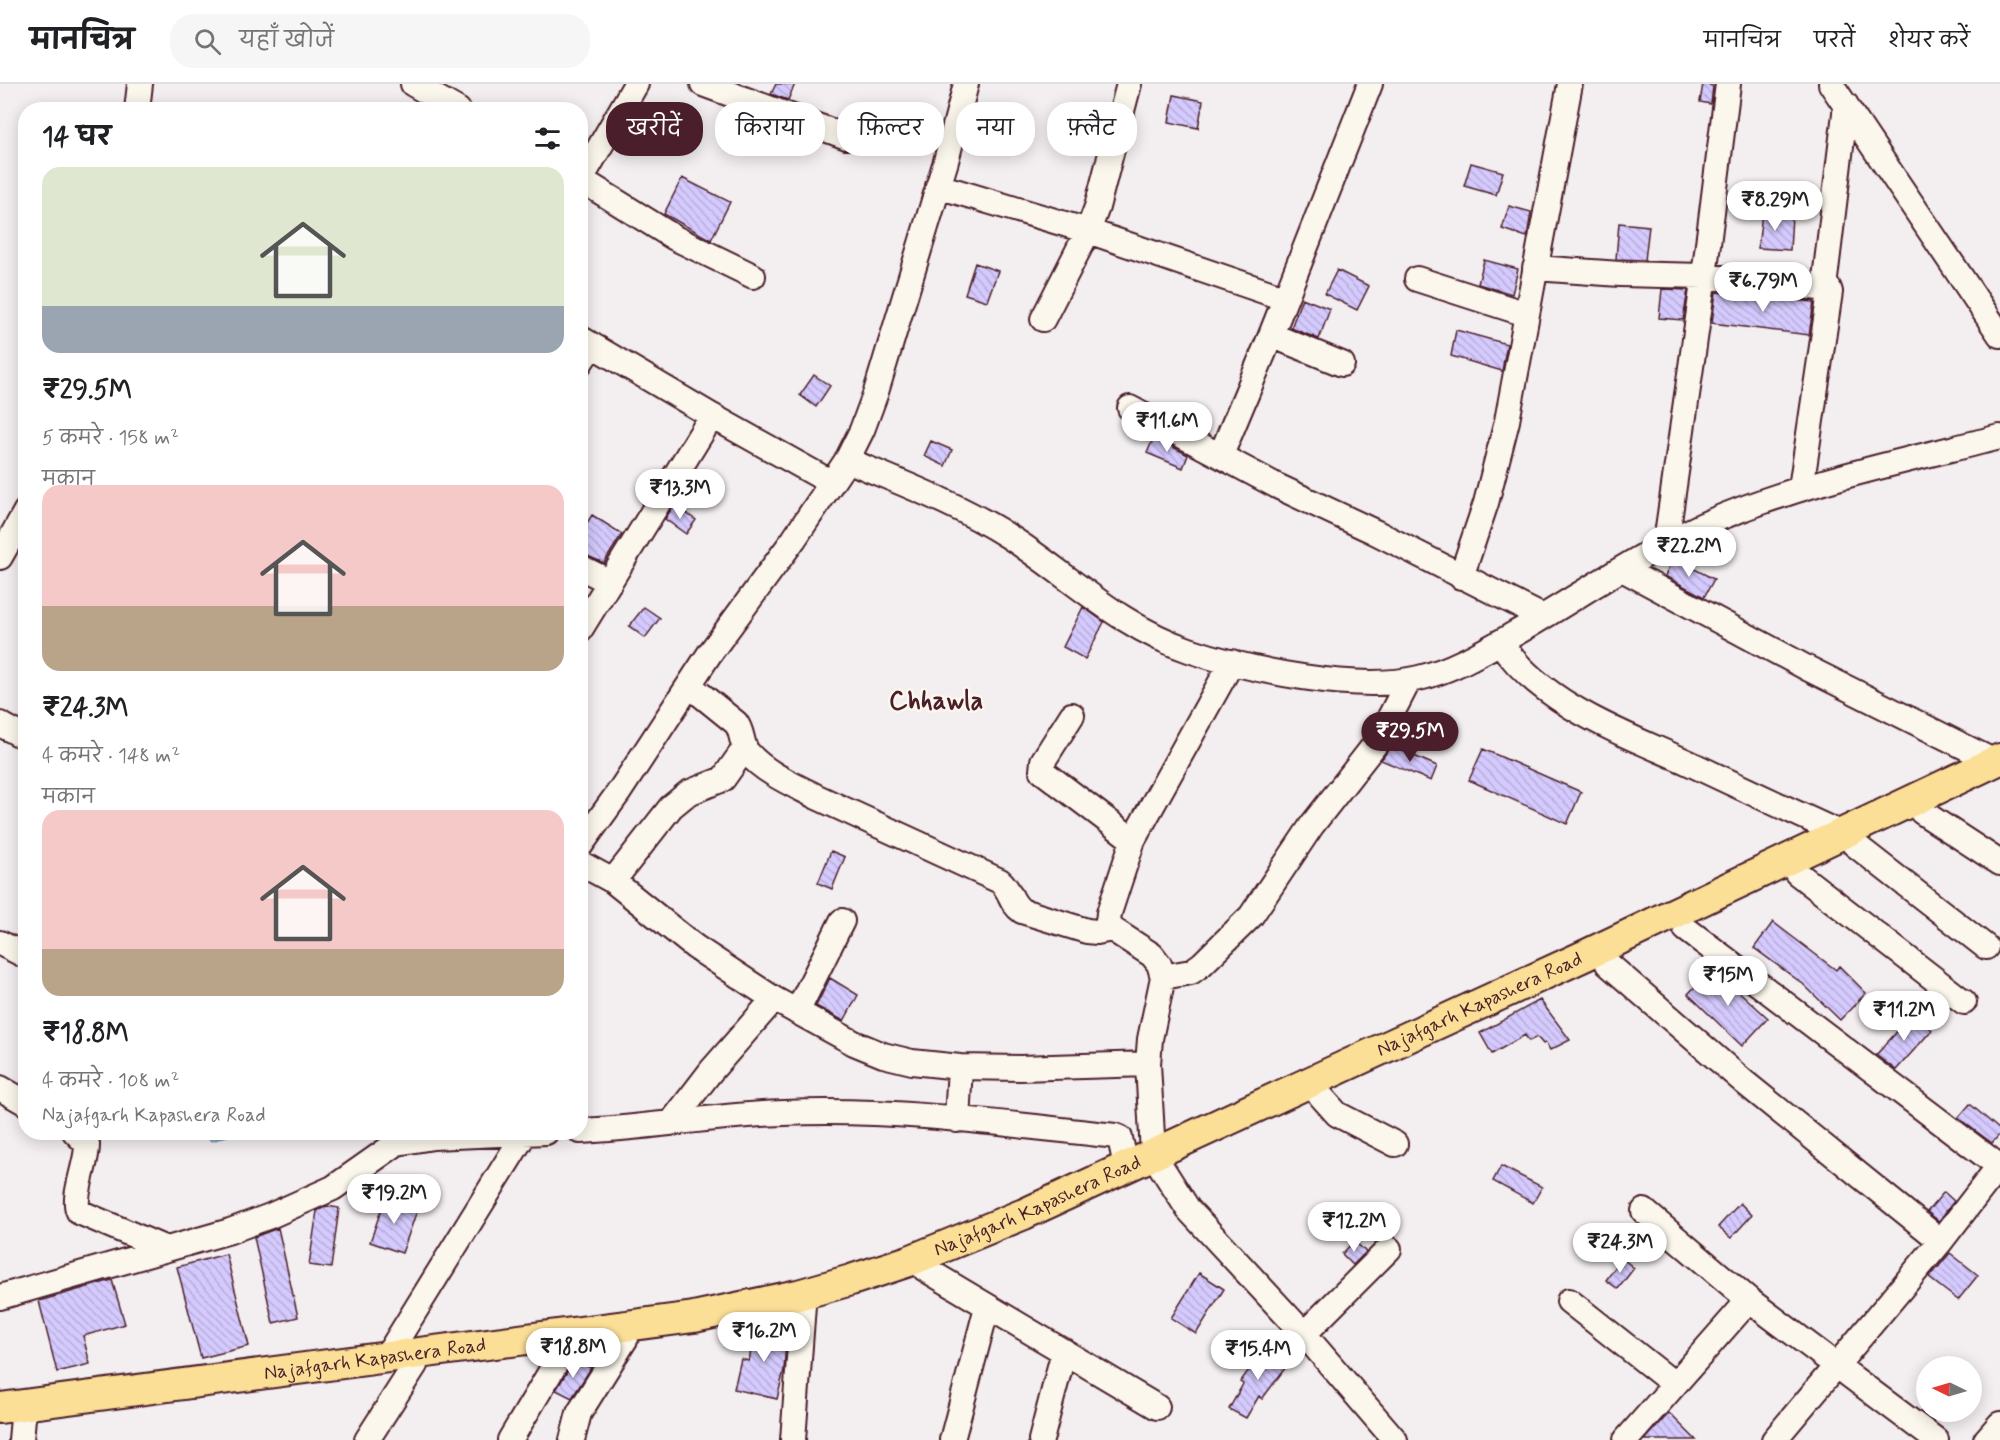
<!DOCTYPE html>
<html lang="hi">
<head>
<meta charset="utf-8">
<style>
	:root { --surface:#fff; --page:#f6f6f6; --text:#202124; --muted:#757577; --line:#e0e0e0; --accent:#4a1f2b }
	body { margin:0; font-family:Mynerve,"Playpen Sans Deva",sans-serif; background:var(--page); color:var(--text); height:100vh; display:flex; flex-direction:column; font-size:22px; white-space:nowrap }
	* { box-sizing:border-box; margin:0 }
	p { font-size:20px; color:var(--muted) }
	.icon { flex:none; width:33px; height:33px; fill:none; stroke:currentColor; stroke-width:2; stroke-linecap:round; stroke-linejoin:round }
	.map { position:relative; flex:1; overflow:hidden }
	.details { position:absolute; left:18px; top:18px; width:570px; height:1038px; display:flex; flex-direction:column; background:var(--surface); border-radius:24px; box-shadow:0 3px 15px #0003 }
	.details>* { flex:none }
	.top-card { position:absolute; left:606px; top:18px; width:570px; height:54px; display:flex; gap:12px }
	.needle { width:39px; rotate:275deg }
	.controls { position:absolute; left:1916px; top:1272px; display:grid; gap:12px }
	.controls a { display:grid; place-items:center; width:66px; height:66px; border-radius:50%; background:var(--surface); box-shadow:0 3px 15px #0003; font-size:30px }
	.price { position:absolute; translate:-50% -51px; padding:0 14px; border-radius:21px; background:#fff; color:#222; font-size:20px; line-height:39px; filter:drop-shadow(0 2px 3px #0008) }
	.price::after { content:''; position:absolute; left:50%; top:36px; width:18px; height:14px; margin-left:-9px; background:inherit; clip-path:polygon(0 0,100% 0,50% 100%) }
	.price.selected { background:var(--accent); color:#fff }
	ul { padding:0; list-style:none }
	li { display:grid; align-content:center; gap:12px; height:318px; padding:0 24px }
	li span { display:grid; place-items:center; height:186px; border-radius:18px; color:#555 }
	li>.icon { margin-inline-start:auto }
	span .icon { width:108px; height:108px; fill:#fffc; stroke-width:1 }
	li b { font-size:26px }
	h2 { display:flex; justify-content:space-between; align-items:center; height:72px; padding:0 24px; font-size:26px }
	.tag { padding:0 21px; border-radius:24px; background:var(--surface); box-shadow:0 3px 15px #0003; font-size:21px; line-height:54px }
	.tag.selected { background:var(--accent); color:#fff }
	header { display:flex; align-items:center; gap:36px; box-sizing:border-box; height:84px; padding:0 30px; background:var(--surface); border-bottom:2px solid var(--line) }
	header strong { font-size:28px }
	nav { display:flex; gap:33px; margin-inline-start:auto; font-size:21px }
	.search { width:420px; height:54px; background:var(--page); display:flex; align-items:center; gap:15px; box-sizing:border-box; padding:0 21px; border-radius:24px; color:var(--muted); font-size:22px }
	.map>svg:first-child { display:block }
	.water { fill:url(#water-rules); stroke:#7589a2; stroke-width:1.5 }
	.building { fill:url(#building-back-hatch); stroke:#4a1f2b; stroke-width:1.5 }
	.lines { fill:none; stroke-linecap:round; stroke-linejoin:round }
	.minor-casing { stroke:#4a1f2b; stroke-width:28 }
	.major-casing { stroke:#4a1f2b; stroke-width:34 }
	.minor { stroke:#fbf7ec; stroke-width:24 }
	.major { stroke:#fbdf96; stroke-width:30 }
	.labels { text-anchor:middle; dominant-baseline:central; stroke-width:5; stroke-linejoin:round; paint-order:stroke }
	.street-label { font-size:20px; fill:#4a1f2b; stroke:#fbf7ec }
	.district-label { font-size:26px; font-weight:bold; fill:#4a1f2b; stroke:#fbf7ec }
</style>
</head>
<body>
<header>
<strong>मानचित्र</strong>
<div class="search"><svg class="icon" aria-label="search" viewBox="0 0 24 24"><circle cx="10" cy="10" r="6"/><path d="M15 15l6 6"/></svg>यहाँ खोजें</div>
<nav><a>मानचित्र</a><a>परतें</a><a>शेयर करें</a></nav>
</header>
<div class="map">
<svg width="2000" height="1356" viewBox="0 0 2000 1356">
	<defs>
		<pattern id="water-rules" width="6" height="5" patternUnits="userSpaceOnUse" patternTransform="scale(1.5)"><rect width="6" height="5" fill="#91cff2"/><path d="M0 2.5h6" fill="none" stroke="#7fb1d0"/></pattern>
		<pattern id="building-back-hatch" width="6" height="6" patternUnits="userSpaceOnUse" patternTransform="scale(1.5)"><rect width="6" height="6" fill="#d4cafd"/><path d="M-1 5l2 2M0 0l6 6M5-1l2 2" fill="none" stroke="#b8add9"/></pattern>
	</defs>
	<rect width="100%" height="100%" fill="#f3eeef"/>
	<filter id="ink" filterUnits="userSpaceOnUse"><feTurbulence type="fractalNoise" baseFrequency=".0167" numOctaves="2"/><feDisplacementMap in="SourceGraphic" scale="12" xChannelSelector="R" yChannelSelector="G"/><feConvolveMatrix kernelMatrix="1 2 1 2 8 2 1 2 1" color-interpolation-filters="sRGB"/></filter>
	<g filter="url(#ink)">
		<!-- water -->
		<path class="water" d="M198 1049H235L212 1057Z"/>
		<!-- building -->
		<path class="building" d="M776 0H795L788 16 771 10Z
			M1703 0 1713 2 1711 20 1700 18Z
			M1174 11 1203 17 1198 44 1169 38Z
			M1471 79 1503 88 1496 111 1464 102Z
			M682 94 730 118 711 156 664 130Z
			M1509 122 1531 128 1527 153 1502 145Z
			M1762 129 1792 132 1790 166 1758 164Z
			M1619 139 1649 142 1645 176 1616 175Z
			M1484 176 1518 185 1512 210 1478 200Z
			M975 179 998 187 987 217 965 210Z
			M1337 186 1369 202 1357 226 1325 210Z
			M1662 205 1688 206 1683 236 1659 234Z
			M1716 208 1814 218 1809 251 1712 239Z
			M1302 214 1330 225 1319 255 1291 244Z
			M1456 246 1507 260 1502 287 1451 272Z
			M814 291 830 302 816 323 800 311Z
			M1154 353 1188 371 1183 384 1147 369Z
			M931 357 952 366 945 382 924 372Z
			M674 421 696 436 686 450 665 435Z
			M592 431 622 450 604 479 580 469V450Z
			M1673 474 1714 495 1704 513 1665 492Z
			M644 523 660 534 645 554 629 542Z
			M1083 523 1104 538 1085 575 1063 563Z
			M1391 662 1437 682 1431 697 1381 676Z
			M1483 665 1581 708 1567 740 1469 696Z
			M831 767 845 773 832 805 818 799Z
			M1773 838 1836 886 1839 882 1866 909 1840 936 1803 900 1754 864Z
			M1713 884 1768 934 1742 962 1688 910Z
			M830 894 858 911 844 937 816 922Z
			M1540 916 1570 956 1550 966 1546 959 1543 960 1537 953 1529 957 1525 951 1492 970 1480 949Z
			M1913 930 1932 946 1896 986 1876 971Z
			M1970 1020 2000 1046V1050L1992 1059 1958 1034Z
			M1501 1082 1542 1103 1533 1119 1493 1097Z
			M1944 1108 1954 1117 1939 1137 1927 1128Z
			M386 1112 418 1124 402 1169 370 1158Z
			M1740 1119 1752 1131 1731 1154 1718 1143Z
			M327 1122 339 1124 331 1184 309 1181 317 1127Z
			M278 1144 298 1233 273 1239 254 1153Z
			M1354 1157 1366 1168 1353 1181 1342 1170Z
			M1950 1169 1978 1191 1958 1216 1929 1194Z
			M226 1170 249 1262 201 1274 177 1183Z
			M1622 1174 1634 1184 1618 1205 1606 1196Z
			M1199 1189 1224 1205 1196 1250 1171 1234Z
			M112 1196 125 1240 83 1252 90 1280 57 1288 39 1217Z
			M756 1240 787 1245 784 1286 777 1315 734 1305 741 1275 749 1277Z
			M1267 1262 1289 1279 1262 1315 1259 1312 1246 1334 1229 1325 1243 1300 1240 1298Z
			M574 1276 591 1284 572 1314 556 1306Z
			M1669 1329 1696 1356H1645Z"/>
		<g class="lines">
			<defs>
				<path id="minor" d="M413 0 458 26
					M703 0 847 53
					M1831 0 2000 251
					M137 26 140 0
					M580 95 675 154 753 192
					M580 97 636 0
					M938 102 1088 147 1284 214
					M1535 184 1620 190 1704 192 1829 205 1830 208 1801 404
					M1417 195 1526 230
					M1824 203 1846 21
					M1043 235 1088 147 1097 123 1129 0
					M1271 251 1342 280
					M580 254 712 332 832 399
					M580 279 592 261
					M1130 324 1277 402 1375 448 1543 533
					M1221 371 1271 251 1370 0
					M847 376C901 399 958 420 1008 452 1068 490 1119 543 1189 566 1248 586 1358 609 1419 594 1453 586 1486 566 1516 549 1578 513 1638 471 1703 441 1798 399 1900 378 2000 353
					M1666 458 1704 192 1728 0
					M0 473 26 427
					M580 483 610 498
					M1622 485 1807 584 1995 678
					M1461 493 1486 419 1507 337 1570 0
					M580 546 712 332
					M1500 558C1542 621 1623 649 1689 679 1740 703 1791 727 1842 750
					M1232 578 1133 756 1109 829 1108 838 1112 845 1152 871 1159 880 1163 893 1150 955 1148 980 1153 1070 1188 1125 1304 1250 1395 1356
					M689 601 736 639C743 648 741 661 748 669 765 689 794 701 817 713L1000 797C1011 806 1010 819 1022 827L1087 847 1097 848 1112 845
					M1072 631 1043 677 1042 687 1133 756
					M0 640 26 654
					M1922 728 2000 779
					M1854 760 1986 863
					M580 762 619 708 710 569 794 455 847 376 862 346 876 308 946 77 966 0
					M580 779 613 797 695 863 774 915 854 959 883 971 912 978 960 983 1020 984 1148 980
					M1797 789 1964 918
					M613 797 671 723 688 709 723 695 745 664
					M1686 845 2000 1083
					M0 859 26 872
					M1608 880 1744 998 1941 1157
					M1163 893 1191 888 1202 880 1251 832 1312 741 1377 658 1409 596
					M797 928 842 837
					M0 1004 26 1019
					M1320 1011 1337 1030 1395 1060
					M957 1036 960 983
					M671 1039 711 987 774 915
					M580 1047C649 1044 716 1031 784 1029 894 1024 1006 1040 1115 1052L1120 1054 1126 1082
					M75 1048 87 1060C88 1078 71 1114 79 1128L166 1165
					M1644 1127 1749 1216 1936 1356
					M925 1185 1157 1323
					M0 1213 230 1147 270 1132 333 1104 397 1059 433 1053 546 1048
					M1569 1217 1674 1300
					M1304 1250 1389 1165
					M387 1272 525 1049
					M21 1356 23 1334
					M367 1356 415 1281
					M510 1356 566 1262
					M572 1356 579 1329 626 1254
					M793 1356 803 1221
					M952 1356 987 1223
					M1041 1356 1064 1267
					M1626 1356 1749 1216
					M1774 1356 1941 1157 1999 1082
					M1986 1356 2000 1340"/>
				<g id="major">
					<path id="s1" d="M0 1324 694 1233 798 1211 851 1196 909 1177 1024 1130 1586 871 2000 675"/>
				</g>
			</defs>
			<!-- minor casing -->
			<use href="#minor" class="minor-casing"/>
			<!-- major casing -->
			<use href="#major" class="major-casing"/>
			<!-- minor -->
			<use href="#minor" class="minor"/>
			<!-- major -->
			<use href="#major" class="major"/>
		</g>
	</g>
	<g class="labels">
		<!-- street labels -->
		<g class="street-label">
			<text stroke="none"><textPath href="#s1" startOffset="1548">Najafgarh Kapashera Road</textPath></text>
			<text stroke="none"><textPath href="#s1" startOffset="1062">Najafgarh Kapashera Road</textPath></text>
			<text stroke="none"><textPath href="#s1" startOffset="378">Najafgarh Kapashera Road</textPath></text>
		</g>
		<!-- district labels -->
		<g class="district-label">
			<text x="936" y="618">Chhawla</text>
		</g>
	</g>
</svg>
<div class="controls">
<a><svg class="needle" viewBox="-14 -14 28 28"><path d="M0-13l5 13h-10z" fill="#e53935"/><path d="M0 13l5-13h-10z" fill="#757577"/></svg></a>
</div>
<b class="price" style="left:1775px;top:148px">₹8.29M</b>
<b class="price" style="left:1763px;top:229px">₹6.79M</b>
<b class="price" style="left:1167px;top:369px">₹11.6M</b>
<b class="price" style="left:680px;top:436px">₹13.3M</b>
<b class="price" style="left:1689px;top:494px">₹22.2M</b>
<b class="price selected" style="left:1410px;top:679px">₹29.5M</b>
<b class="price" style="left:1728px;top:923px">₹15M</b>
<b class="price" style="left:1904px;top:958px">₹11.2M</b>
<b class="price" style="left:394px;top:1141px">₹19.2M</b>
<b class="price" style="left:1354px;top:1169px">₹12.2M</b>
<b class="price" style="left:1620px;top:1190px">₹24.3M</b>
<b class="price" style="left:764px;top:1279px">₹16.2M</b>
<b class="price" style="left:573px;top:1295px">₹18.8M</b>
<b class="price" style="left:1258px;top:1297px">₹15.4M</b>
<div class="top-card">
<a class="tag selected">खरीदें</a>
<a class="tag">किराया</a>
<a class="tag">फ़िल्टर</a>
<a class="tag">नया</a>
<a class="tag">फ़्लैट</a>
</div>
<section class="details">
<h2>14 घर<svg class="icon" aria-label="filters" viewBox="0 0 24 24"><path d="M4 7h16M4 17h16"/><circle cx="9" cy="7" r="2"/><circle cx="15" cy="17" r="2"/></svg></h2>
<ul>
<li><span style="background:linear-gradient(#dfe7d0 75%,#9aa5b1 0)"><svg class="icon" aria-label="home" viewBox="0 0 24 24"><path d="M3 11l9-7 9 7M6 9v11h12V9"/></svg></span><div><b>₹29.5M</b><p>5 कमरे · 158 m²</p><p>मकान</p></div></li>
<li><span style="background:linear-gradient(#f6c9c9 65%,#b9a48a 0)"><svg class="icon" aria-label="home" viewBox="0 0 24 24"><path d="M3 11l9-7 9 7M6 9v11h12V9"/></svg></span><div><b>₹24.3M</b><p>4 कमरे · 148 m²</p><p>मकान</p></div></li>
<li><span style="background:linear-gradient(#f6c9c9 75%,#b9a48a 0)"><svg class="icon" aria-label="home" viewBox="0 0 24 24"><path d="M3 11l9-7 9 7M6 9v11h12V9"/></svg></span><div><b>₹18.8M</b><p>4 कमरे · 108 m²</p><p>Najafgarh Kapashera Road</p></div></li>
</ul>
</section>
</div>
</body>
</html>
